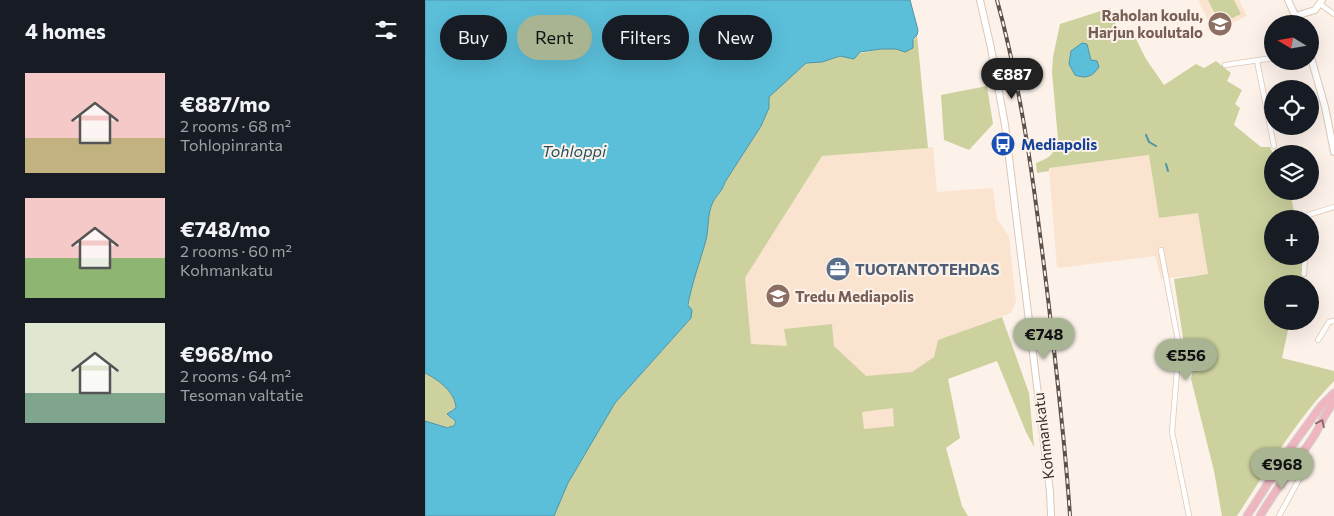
<!DOCTYPE html>
<html lang="en">
<head>
<meta charset="utf-8">
<style>
	:root { --surface:#171b24; --page:#20242c; --text:#f1f3f6; --muted:#9ea1a6; --accent:#a8b492 }
	body { margin:0; font-family:Commissioner,sans-serif; background:var(--page); color:var(--text); height:100vh; display:flex; flex-direction:column; font-size:19px; white-space:nowrap }
	* { box-sizing:border-box; margin:0 }
	p { font-size:16px; color:var(--muted) }
	.icon { flex:none; width:28px; height:28px; fill:none; stroke:currentColor; stroke-width:2; stroke-linecap:round; stroke-linejoin:round }
	.map { position:relative; flex:1; overflow:hidden }
	.sheet { display:flex; flex-direction:column; background:var(--surface); width:425px }
	.sheet>* { flex:none }
	.guide { position:absolute; left:15px; top:15px; width:475px; height:45px; display:flex; gap:10px }
	.needle { width:32px; rotate:281deg }
	.controls { position:absolute; left:839px; top:15px; display:grid; gap:10px }
	.controls a { display:grid; place-items:center; width:55px; height:55px; border-radius:50%; background:var(--surface); box-shadow:0 5px 20px #0002; font-size:25px }
	.price { position:absolute; translate:-50% -42px; padding:0 11px; border-radius:18px; background:var(--accent); color:#111; font-size:16px; line-height:32px; filter:drop-shadow(0 1px 2px #0008) }
	.price::after { content:''; position:absolute; left:50%; top:30px; width:15px; height:11px; margin-left:-8px; background:inherit; clip-path:polygon(0 0,100% 0,50% 100%) }
	.price.on { background:#222; color:#fff }
	ul { padding:0; list-style:none }
	li { display:flex; align-items:center; gap:15px; height:125px; padding:0 25px }
	li span { display:grid; place-items:center; flex:none; width:140px; height:100px; border-radius:0px; color:#555 }
	li>.icon { margin-inline-start:auto }
	span .icon { width:60px; height:60px; fill:#fffc; stroke-width:1 }
	li b { font-size:21px }
	h2 { display:flex; justify-content:space-between; align-items:center; height:60px; padding:0 25px; font-size:21px }
	.pill { padding:0 18px; border-radius:22px; background:var(--surface); box-shadow:0 5px 20px #0002; font-size:18px; line-height:45px }
	.pill.on { background:var(--accent); color:#111 }
	main { display:flex; flex:1; min-height:0 }
	.map>svg:first-child { display:block }
	.built { fill:#fbe4cf }
	.green { fill:#ccd19e; fill-rule:evenodd }
	.water { fill:#5bbfda; stroke:#5094a5 }
	.lines { fill:none; stroke-linecap:round; stroke-linejoin:round }
	.stream { stroke:#5094a5; stroke-width:2 }
	.street-casing { stroke:#dec8b4; stroke-width:6 }
	.secondary-casing { stroke:#dec8b4; stroke-width:8 }
	.primary-casing { stroke:#d3d1d0; stroke-width:9 }
	.street { stroke:#fff; stroke-width:4.5 }
	.secondary { stroke:#fff; stroke-width:6 }
	.primary { stroke:#f0b6bf; stroke-width:7 }
	.rail-casing { stroke:#5b524a; stroke-width:4 }
	.rail { stroke:#fcf2ea; stroke-width:2; stroke-dasharray:5.5; stroke-linecap:butt }
	.oneway { stroke:#8b6c6c }
	.labels { text-anchor:middle; dominant-baseline:central; stroke-width:4; stroke-linejoin:round; paint-order:stroke }
	.education-label { font-size:15px; font-weight:bold; fill:#785e54; stroke:#fcf2ea; text-anchor:end }
	.transit-label { font-size:15px; font-weight:bold; fill:#164399; stroke:#fcf2ea; text-anchor:start }
	.service-label { font-size:15px; font-weight:bold; fill:#4e5e75; stroke:#fcf2ea; text-anchor:start }
	.street-label { font-size:15px; fill:#382f28; stroke:#fcf2ea }
	.water-label { font-size:16px; font-style:italic; fill:#24505c; stroke:#fcf2ea }
</style>
</head>
<body>
<main>
<section class="sheet">
<h2>4 homes<svg class="icon" aria-label="filters" viewBox="0 0 24 24"><path d="M4 7h16M4 17h16"/><circle cx="9" cy="7" r="2"/><circle cx="15" cy="17" r="2"/></svg></h2>
<ul>
<li><span style="background:linear-gradient(#f6c9c9 65%,#c2b280 0)"><svg class="icon" aria-label="home" viewBox="0 0 24 24"><path d="M3 11l9-7 9 7M6 9v11h12V9"/></svg></span><div><b>€887/mo</b><p>2 rooms · 68 m²</p><p>Tohlopinranta</p></div></li>
<li><span style="background:linear-gradient(#f6c9c9 60%,#8fb573 0)"><svg class="icon" aria-label="home" viewBox="0 0 24 24"><path d="M3 11l9-7 9 7M6 9v11h12V9"/></svg></span><div><b>€748/mo</b><p>2 rooms · 60 m²</p><p>Kohmankatu</p></div></li>
<li><span style="background:linear-gradient(#dfe7d0 70%,#7fa58c 0)"><svg class="icon" aria-label="home" viewBox="0 0 24 24"><path d="M3 11l9-7 9 7M6 9v11h12V9"/></svg></span><div><b>€968/mo</b><p>2 rooms · 64 m²</p><p>Tesoman valtatie</p></div></li>
</ul>
</section>
<div class="map">
<svg width="909" height="516" viewBox="0 0 909 516">
	<rect width="100%" height="100%" fill="#fcf2ea"/>
	<!-- built -->
	<path class="built" d="M773 0H814L822 16 789 32Z
		M508 147 512 192 568 188 572 219 584 236 591 302 586 313 514 340 498 422 398 435 305 389 320 278 397 156Z
		M724 155 734 218 773 212 783 274 736 279 730 256 632 268 624 168Z"/>
	<!-- green -->
	<path class="green" d="M783 0H809L816 14 795 24Z
		M685 8 689 22 696 31 703 29H706L721 59 739 85 771 64 779 68 791 61 806 73 802 81 817 90 810 104 815 108 809 125 836 147H845L848 154V191H865L869 211 877 216V219H848V256H877L878 271 874 284H848V321H865L857 358 909 371V381C870 421 842 470 812 516H797L789 471 766 379 768 370 760 351 749 279 783 274 773 213 734 218 724 155 624 168V171L612 173 611 163C626 157 629 155 633 139L627 72 628 57 635 24ZM662 44 666 60 644 64Z
		M492 35 503 148 397 156 320 278 326 344 362 346 359 329 407 324 409 346 441 376 487 372 509 357 513 340 577 317 604 393 609 447 601 432 572 361 523 379 535 438 521 448 537 506 543 516H129L143 483 190 403 266 318C259 290 275 266 281 239 284 227 282 214 288 202 292 194 297 192 300 182L336 126 344 108 343 97 381 63 397 62 415 56H422L456 49H471L480 52ZM468 408 469 426 439 429 437 412Z
		M562 86 568 124 544 150 519 140 516 95Z
		M0 373C15 380 30 392 31 409L26 410V419L31 422 28 427 23 428 0 421Z"/>
	<!-- water -->
	<path class="water" d="M0 0H485L493 30 492 35 488 39V48L480 52 471 49H456L435 52 429 59 415 56 397 62 381 63 344 97V108L336 126 300 182C297 192 292 194 288 202 282 214 284 228 281 240 275 262 267 282 263 305L267 310 266 318 190 403 143 483 129 516H0V421L23 428 26 426 28 427 31 422 22 414 31 408C30 392 14 380 0 373Z
		M657 43 662 44 666 60 672 61 674 67C667 77 661 79 650 75L644 64 646 51Z"/>
	<g class="lines">
		<!-- stream -->
		<path class="stream" d="M721 135 724 142 731 146
			M741 164 743 171"/>
		<defs>
			<path id="street" d="M895 4 909 14
				M832 61 849 146
				M800 65 848 58
				M879 219 880 216 909 207
				M736 250 754 346 747 432 764 516
				M879 274 880 256
				M893 340 904 322 909 321
				M854 516 877 474"/>
			<path id="secondary" d="M555 0 566 48 580 125 625 492 626 516
				M863 0 874 24
				M871 16 890 10 897 0
				M885 54 900 107 909 152"/>
			<path id="primary" d="M822 516 867 446 896 406 909 393
				M835 516C852 488 871 463 889 436 896 425 899 413 909 403"/>
		</defs>
		<!-- street casing -->
		<use href="#street" class="street-casing"/>
		<!-- secondary casing -->
		<use href="#secondary" class="secondary-casing"/>
		<!-- primary casing -->
		<use href="#primary" class="primary-casing"/>
		<!-- street -->
		<use href="#street" class="street"/>
		<!-- secondary -->
		<use href="#secondary" class="secondary"/>
		<!-- primary -->
		<use href="#primary" class="primary"/>
		<defs>
			<path id="rail" d="M572 0C598 95 610 193 622 290 631 366 640 440 645 516"/>
		</defs>
		<!-- rail casing -->
		<use href="#rail" class="rail-casing"/>
		<!-- rail -->
		<use href="#rail" class="rail"/>
	</g>
	<!-- one-way arrows -->
	<defs><path id="oneway-chevron" d="M-2-3.5L2.5 0L-2 3.5" fill="none" stroke-width="1.6" stroke-linecap="round" stroke-linejoin="round" transform="scale(1.25)"/></defs>
	<use class="oneway" href="#oneway-chevron" transform="translate(896 423) rotate(-64)"/>
	<!-- icons -->
	<defs>
		<symbol id="school-disc" viewBox="-11 -11 22 22"><circle r="9.5" fill="#8d6e63" stroke="#fcf2ea"/><path d="M0-5L7-2L0 1L-7-2ZM-4 1L0 2.5L4 1V4Q0 6-4 4Z" fill="#fff"/></symbol>
		<symbol id="bus-disc" viewBox="-11 -11 22 22"><circle r="9.5" fill="#1a4fb4" stroke="#fcf2ea"/><path d="M-5-6H5V4H4V6H2V4H-2V6H-4V4H-5ZM-3.5-4V0h7V-4ZM-3.5 1.2v1.5H-2V1.2ZM2 1.2v1.5H3.5V1.2Z" fill="#fff"/></symbol>
		<symbol id="office-disc" viewBox="-11 -11 22 22"><circle r="9.5" fill="#5c6f8a" stroke="#fcf2ea"/><path d="M-6-3h4V-5.5h4V-3h4V5H-6ZM-1-4.5V-3h2v-1.5ZM-6 0V1H6V0Z" fill="#fff"/></symbol>
	</defs>
	<g fill-rule="evenodd">
		<use href="#school-disc" x="781" y="10" width="28" height="28"/>
		<use href="#bus-disc" x="564" y="130" width="28" height="28"/>
		<use href="#office-disc" x="399" y="255" width="28" height="28"/>
		<use href="#school-disc" x="339" y="282" width="28" height="28"/>
	</g>
	<g class="labels">
		<!-- education labels -->
		<g class="education-label">
			<text x="778" y="15">Raholan koulu,<tspan x="778" dy="17">Harjun koulutalo</tspan></text>
			<text x="370" y="296" text-anchor="start">Tredu Mediapolis</text>
		</g>
		<!-- transit labels -->
		<g class="transit-label">
			<text x="596" y="144">Mediapolis</text>
		</g>
		<!-- service labels -->
		<g class="service-label">
			<text x="430" y="269">TUOTANTOTEHDAS</text>
		</g>
		<!-- street labels -->
		<g class="street-label">
			<text transform="translate(618 436) rotate(-97)">Kohmankatu</text>
		</g>
		<!-- water labels -->
		<g class="water-label">
			<text x="149" y="150">Tohloppi</text>
		</g>
	</g>
</svg>
<div class="controls">
<a><svg class="needle" viewBox="-14 -14 28 28"><path d="M0-13l5 13h-10z" fill="#e53935"/><path d="M0 13l5-13h-10z" fill="#9ea1a6"/></svg></a>
<a><svg class="icon" aria-label="locate" viewBox="0 0 24 24"><circle cx="12" cy="12" r="6"/><path d="M12 2v4M12 18v4M2 12h4M18 12h4"/></svg></a>
<a><svg class="icon" aria-label="layers" viewBox="0 0 24 24"><path d="M12 4l9 5-9 5-9-5zM3 14l9 5 9-5"/></svg></a>
<a>+</a>
<a>−</a>
</div>
<b class="price on" style="left:587px;top:100px">€887</b>
<b class="price" style="left:619px;top:360px">€748</b>
<b class="price" style="left:761px;top:381px">€556</b>
<b class="price" style="left:857px;top:490px">€968</b>
<div class="guide">
<a class="pill">Buy</a>
<a class="pill on">Rent</a>
<a class="pill">Filters</a>
<a class="pill">New</a>
</div>
</div>
</main>
</body>
</html>
